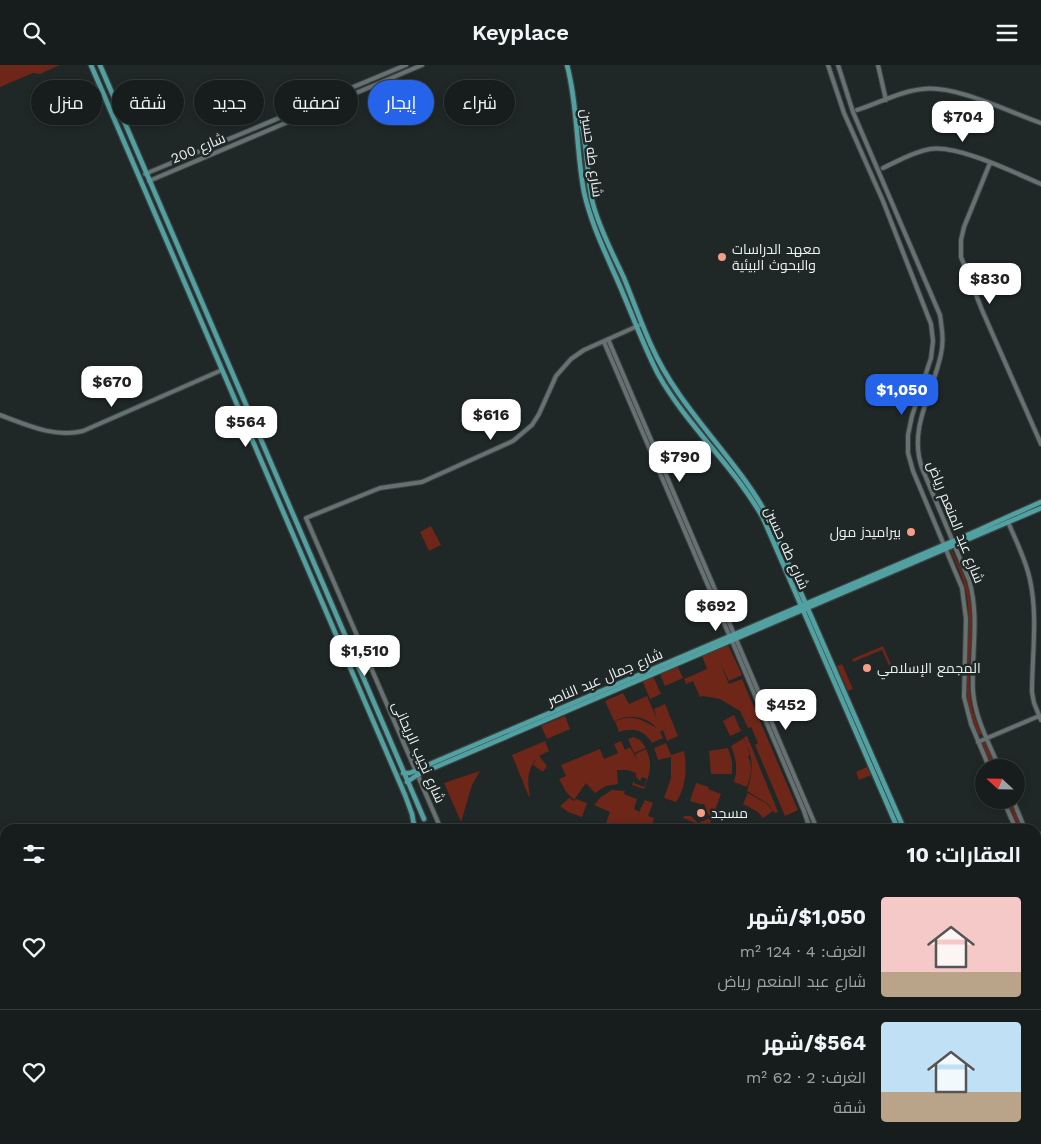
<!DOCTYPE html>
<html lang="ar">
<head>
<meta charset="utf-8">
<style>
	:root { --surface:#171d1d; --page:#202626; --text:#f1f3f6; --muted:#9ea2a4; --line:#363b3b; --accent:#2563eb }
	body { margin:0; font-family:"Work Sans",Cairo,sans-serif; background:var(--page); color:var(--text); direction:rtl; height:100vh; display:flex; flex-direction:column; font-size:19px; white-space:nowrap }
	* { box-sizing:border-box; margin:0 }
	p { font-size:16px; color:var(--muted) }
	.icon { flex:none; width:28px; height:28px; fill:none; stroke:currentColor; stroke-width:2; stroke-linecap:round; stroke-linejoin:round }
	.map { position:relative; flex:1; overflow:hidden; direction:ltr }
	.drawer { position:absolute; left:0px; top:759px; width:1041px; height:321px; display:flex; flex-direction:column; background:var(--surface); border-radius:15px 15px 0 0; box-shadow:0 2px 8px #0003,0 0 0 1px var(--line); direction:rtl }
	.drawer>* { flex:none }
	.top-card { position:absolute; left:15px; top:15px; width:500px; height:45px; direction:rtl; display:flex; gap:10px }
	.needle { width:32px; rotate:292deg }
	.buttons { position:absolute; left:975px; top:694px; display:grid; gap:10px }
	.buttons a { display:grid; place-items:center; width:50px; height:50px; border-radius:50%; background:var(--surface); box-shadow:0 2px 8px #0003,0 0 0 1px var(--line); font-size:25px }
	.price { position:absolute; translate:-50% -42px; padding:0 11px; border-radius:10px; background:#fff; color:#222; font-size:16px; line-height:32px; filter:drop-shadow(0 1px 2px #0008) }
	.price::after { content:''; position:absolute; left:50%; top:30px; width:15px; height:11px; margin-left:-8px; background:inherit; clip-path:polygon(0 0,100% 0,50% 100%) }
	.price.active { background:var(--accent); color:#fff }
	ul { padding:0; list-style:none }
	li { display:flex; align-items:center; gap:15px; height:125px; padding:0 20px }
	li+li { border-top:1px solid var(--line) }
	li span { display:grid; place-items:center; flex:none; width:140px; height:100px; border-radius:5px; color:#555 }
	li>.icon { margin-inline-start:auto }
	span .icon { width:60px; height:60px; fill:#fffc; stroke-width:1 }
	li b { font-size:21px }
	h2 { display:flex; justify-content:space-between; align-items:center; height:60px; padding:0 20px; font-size:21px }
	.pill { padding:0 18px; border-radius:22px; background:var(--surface); box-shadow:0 2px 8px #0003,0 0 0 1px var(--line); font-size:18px; line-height:45px }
	.pill.active { background:var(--accent); color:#fff }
	header { display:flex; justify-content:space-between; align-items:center; height:65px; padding:0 20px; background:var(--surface); font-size:22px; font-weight:600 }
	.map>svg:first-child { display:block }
	.green { fill:#6d2618 }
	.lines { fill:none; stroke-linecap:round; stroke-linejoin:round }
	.minor-casing { stroke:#3a4242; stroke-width:6 }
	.major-casing { stroke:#3a4242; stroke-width:7 }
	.minor { stroke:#677171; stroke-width:4 }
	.major { stroke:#51a0a2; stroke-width:4.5 }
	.poi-dot { fill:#f49e8a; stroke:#1f2727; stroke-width:2 }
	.labels { text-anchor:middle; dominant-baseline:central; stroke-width:5; stroke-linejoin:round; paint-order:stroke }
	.street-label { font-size:14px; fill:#ecf1f1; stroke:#1f2727 }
	.poi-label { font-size:14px; fill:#ecf1f1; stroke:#1f2727; text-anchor:start }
</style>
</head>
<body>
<header><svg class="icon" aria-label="menu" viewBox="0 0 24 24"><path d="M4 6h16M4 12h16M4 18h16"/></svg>Keyplace<svg class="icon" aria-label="search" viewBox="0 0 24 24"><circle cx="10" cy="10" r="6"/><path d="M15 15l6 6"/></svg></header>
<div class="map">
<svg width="1041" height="1079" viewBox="0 0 1041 1079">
	<rect width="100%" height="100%" fill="#1f2727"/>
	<!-- green -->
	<path class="green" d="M0 0H60L40 9 33 8 0 22Z
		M431 461 441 480 429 486 420 467Z
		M949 483H951C958 499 968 515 970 533 978 583 957 619 982 669L978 671C974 660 969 650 968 638 962 606 971 574 968 542 967 521 958 502 949 483Z
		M810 558 815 564 868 687H867Z
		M726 580 729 582 742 610 729 616 720 598 729 619 742 614 798 745 785 751 755 680 758 678 751 662 748 663 740 646 720 634 703 631 700 632 693 616 686 619 684 614 707 604 702 591Z
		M883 581 893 604 891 605 882 585 853 597 852 594Z
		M842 599 853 624 848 626 837 601Z
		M677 600 683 613 665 621 660 610 662 607Z
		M653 611 661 629 650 634 642 615Z
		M623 628 629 639 647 631 657 654 654 644 665 639 678 671 667 676 663 665 660 667 663 673 652 678C644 665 633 662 619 667L615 656C635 649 640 654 657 663 644 650 630 649 614 656L605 636Z
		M734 650 741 666 730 671 723 656Z
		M565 651 570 664 547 674 541 661Z
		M747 671 778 747 775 748 767 738 747 726C752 710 754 696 747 680L750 690 748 691C753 702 751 709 747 722L734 717C738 703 736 694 731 681L744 673 747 680 744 672Z
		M633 672 640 675 646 683 634 688 628 674Z
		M545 676 549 686 539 691 547 701 543 707 533 700 537 693C527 704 527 717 530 731L529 732 512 690Z
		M621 676 625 685 630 682 637 695 635 689 646 684C653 699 650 709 644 724L632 720 634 715V718L644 722 647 714 642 712 640 716 636 712V708L627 705H617L618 719 606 721 595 728 586 718 574 735 566 727 559 714 566 711 561 700 600 684 604 694 618 688 614 679Z
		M985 676 996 702H992L982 678Z
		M666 678 671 690 684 686C687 703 686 724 676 737L664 733 671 713V692L658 695 654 683Z
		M728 683 732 696V709H711L709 686Z
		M867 702 871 710 859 715 856 707Z
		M480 706 472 720 461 757 444 718Z
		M696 718 709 722 708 724 721 729 708 764 694 761 695 758 683 753 684 751H691L698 758 710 753 704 739H700L690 736Z
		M612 725 625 726 624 729 637 734 634 744 639 747 645 735 653 738 648 751 654 753 651 764H604L610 747 594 740 601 732Z
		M748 728 766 738 773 746 763 753 758 747 743 739Z
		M569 733 574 736 576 734 587 738 582 752 568 747 560 741Z
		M1006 735H1010L1023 764H1019Z
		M1041 840V879L1036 868V842Z
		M1036 1011 1041 1021V1079H986L985 1075H1036Z"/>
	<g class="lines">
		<defs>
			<path id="minor" d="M828 0 844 48 883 136 931 259 933 276 931 293 912 351 908 370V388L913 406 962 523 966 554 964 632 971 659 989 702
				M838 0 853 47 940 250C942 264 944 276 941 289 933 328 908 363 922 403L969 515C980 552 971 588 973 626 975 653 989 678 999 702
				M878 0 886 35
				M857 45C879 38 901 26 923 24 956 20 1009 47 1041 58
				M990 98 964 162 961 175V192L982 245 1041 379
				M883 103C898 96 913 87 930 84 959 80 1013 107 1041 119
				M145 109 406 0
				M149 116 422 0
				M608 274 734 569
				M604 277 730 572
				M0 350C27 360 54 373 83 366L222 305
				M1008 457C1016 476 1026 495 1030 515 1038 551 1032 590 1032 627L1034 638 1041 655
				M736 574 817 764
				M732 576 804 746 810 764
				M978 677 1039 651
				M1003 735 1016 764
				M1013 735 1025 764
				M441 764 306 453 380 423 422 417 513 376 532 360 539 349 556 311 571 294 584 285 642 259
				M1036 771 1041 769
				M1036 790 1041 801
				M1036 812 1041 823
				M573 1075 575 1079
				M699 1075 700 1079
				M705 1075 707 1079
				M504 1079 506 1075
				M510 1079 511 1075"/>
			<path id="major" d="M91 0 405 730 412 749 414 760
				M100 0 424 754
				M567 0C578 42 576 85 584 127 591 159 606 189 619 219 632 249 643 280 658 309 687 361 734 401 763 453L898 764
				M576 47C588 66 586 114 593 139 600 165 613 189 624 213 633 235 641 258 651 280 679 344 734 390 767 450L904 764
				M403 708H410L437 696 972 468 1041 437
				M407 717 417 710 1041 443
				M0 921 5 932
				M0 995 5 990
				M0 1012 5 1011
				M67 1075 68 1079
				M976 1075V1079
				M963 1079 964 1075"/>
		</defs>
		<!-- minor casing -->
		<use href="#minor" class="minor-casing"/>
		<!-- major casing -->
		<use href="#major" class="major-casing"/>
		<!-- minor -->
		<use href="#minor" class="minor"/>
		<!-- major -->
		<use href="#major" class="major"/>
	</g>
	<!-- markers -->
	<g class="poi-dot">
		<circle cx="722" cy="192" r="5"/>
		<circle cx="911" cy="467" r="5"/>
		<circle cx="867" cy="603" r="5"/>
		<circle cx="701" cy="748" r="5"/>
	</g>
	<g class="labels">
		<!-- street labels -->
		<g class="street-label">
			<text transform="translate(198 83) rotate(-23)">شارع 200</text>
			<text transform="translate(592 88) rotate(82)">شارع طه حسين</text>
			<text transform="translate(956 457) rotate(68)">شارع عبد المنعم رياض</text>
			<text transform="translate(787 483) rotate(66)">شارع طه حسين</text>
			<text transform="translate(605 612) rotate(-23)">شارع جمال عبد الناصر</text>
			<text transform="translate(419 687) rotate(66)">شارع نجيب الريحانى</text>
		</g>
		<!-- poi labels -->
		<g class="poi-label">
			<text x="732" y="184">معهد الدراسات<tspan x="732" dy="16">والبحوث البيئية</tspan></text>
			<text x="901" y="467" text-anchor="end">بيراميدز مول</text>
			<text x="877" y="603">المجمع الإسلامي</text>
			<text x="711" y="748">مسجد</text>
		</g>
	</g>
</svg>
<div class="buttons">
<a><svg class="needle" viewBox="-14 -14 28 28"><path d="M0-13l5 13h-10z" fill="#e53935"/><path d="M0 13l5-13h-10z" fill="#9ea2a4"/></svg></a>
</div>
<b class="price" style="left:963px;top:78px">$704</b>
<b class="price" style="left:990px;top:240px">$830</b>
<b class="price" style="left:112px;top:343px">$670</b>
<b class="price active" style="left:902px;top:351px">$1,050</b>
<b class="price" style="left:491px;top:376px">$616</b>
<b class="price" style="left:246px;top:383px">$564</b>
<b class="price" style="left:680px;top:418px">$790</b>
<b class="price" style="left:716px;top:567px">$692</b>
<b class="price" style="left:365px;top:612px">$1,510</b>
<b class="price" style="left:786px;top:666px">$452</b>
<div class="top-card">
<a class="pill">شراء</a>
<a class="pill active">إيجار</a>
<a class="pill">تصفية</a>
<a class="pill">جديد</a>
<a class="pill">شقة</a>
<a class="pill">منزل</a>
</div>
<section class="drawer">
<h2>العقارات: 10<svg class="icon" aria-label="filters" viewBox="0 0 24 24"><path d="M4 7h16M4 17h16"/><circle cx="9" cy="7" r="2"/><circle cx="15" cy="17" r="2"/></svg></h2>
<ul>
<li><span style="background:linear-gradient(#f6c9c9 75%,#b9a48a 0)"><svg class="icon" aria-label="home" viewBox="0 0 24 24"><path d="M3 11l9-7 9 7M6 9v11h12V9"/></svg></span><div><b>$1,050/شهر</b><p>الغرف: 4 · 124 m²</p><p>شارع عبد المنعم رياض</p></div><svg class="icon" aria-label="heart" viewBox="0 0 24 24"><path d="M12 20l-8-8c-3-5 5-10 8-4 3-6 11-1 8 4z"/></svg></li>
<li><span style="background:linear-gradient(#bfe0f5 70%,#b9a48a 0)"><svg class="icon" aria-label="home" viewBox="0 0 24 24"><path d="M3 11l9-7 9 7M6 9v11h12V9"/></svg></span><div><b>$564/شهر</b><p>الغرف: 2 · 62 m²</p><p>شقة</p></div><svg class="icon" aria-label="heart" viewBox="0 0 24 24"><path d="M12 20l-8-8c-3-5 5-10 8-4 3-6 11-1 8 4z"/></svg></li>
</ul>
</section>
</div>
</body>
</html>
